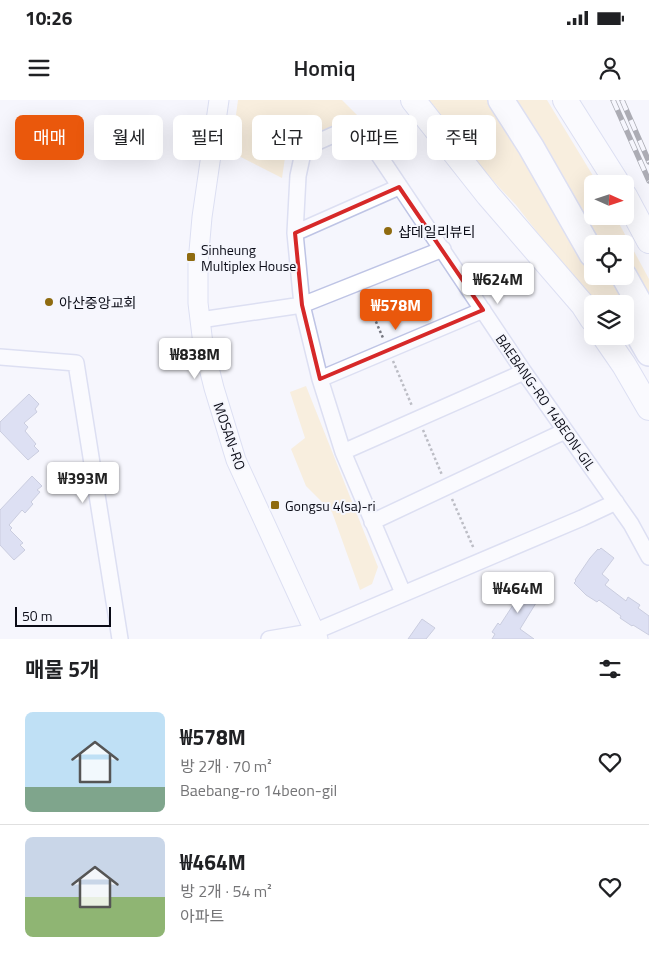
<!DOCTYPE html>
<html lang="ko">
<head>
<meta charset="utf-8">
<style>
	:root { --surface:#fff; --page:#f2f2f2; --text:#202124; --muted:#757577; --line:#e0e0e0; --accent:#ea580c }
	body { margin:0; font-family:"Titillium Web","Noto Sans KR",sans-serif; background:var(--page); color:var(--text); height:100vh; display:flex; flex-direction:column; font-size:19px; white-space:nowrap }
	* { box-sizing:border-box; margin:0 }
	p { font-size:16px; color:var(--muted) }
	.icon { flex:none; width:28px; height:28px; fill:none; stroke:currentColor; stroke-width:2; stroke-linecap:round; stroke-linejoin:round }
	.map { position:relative; height:539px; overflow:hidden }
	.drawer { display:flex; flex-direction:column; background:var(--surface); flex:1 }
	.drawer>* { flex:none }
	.banner { position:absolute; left:15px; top:15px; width:620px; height:45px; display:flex; gap:10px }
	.needle { width:32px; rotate:93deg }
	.tools { position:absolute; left:584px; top:75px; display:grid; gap:10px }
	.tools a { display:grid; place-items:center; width:50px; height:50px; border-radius:8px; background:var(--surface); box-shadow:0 5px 20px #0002; font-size:25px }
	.scale { position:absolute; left:15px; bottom:12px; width:96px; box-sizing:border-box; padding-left:5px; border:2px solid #0b0c17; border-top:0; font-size:14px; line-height:18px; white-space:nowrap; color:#0b0c17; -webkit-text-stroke:4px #f5f6fd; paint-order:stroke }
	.price { position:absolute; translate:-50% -42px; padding:0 11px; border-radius:5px; background:#fff; color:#222; font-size:16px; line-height:32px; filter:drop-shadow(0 1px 2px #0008) }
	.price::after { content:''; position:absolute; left:50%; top:30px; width:15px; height:11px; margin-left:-8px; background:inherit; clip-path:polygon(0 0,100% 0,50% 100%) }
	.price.on { background:var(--accent); color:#fff }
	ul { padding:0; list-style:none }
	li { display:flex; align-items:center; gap:15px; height:125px; padding:0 25px }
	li+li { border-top:1px solid var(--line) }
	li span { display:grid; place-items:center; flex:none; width:140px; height:100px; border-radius:8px; color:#555 }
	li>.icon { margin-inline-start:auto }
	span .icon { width:60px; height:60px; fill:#fffc; stroke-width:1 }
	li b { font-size:21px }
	h2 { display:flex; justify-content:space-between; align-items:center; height:60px; padding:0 25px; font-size:21px }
	.pill { padding:0 18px; border-radius:8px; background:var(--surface); box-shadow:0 5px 20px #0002; font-size:18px; line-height:45px }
	.pill.on { background:var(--accent); color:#fff }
	.status { display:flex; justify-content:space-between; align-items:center; height:35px; padding:0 25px; background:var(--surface); direction:ltr }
	.status svg { height:14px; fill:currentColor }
	header { display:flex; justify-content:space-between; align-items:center; height:65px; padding:0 25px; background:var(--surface); font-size:22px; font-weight:600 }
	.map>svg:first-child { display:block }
	.green { fill:#fae4b9; fill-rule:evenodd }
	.building { fill:#bfc5e6; stroke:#959bba }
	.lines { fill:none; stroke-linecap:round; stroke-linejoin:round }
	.minor-casing { stroke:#bec4e5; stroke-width:18 }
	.tertiary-casing { stroke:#bec4e5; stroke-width:21 }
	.primary-casing { stroke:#bec4e5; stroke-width:26 }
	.trunk-casing { stroke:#bec4e5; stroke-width:28 }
	.path { stroke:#777881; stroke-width:2.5; stroke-dasharray:2.5 2.5; stroke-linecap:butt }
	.minor { stroke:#fff; stroke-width:15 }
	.tertiary { stroke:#fff; stroke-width:19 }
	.primary { stroke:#fff; stroke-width:24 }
	.trunk { stroke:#fff; stroke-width:25 }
	.rail-casing { stroke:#52535c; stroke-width:5.5 }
	.rail { stroke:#f5f6fd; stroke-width:4; stroke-dasharray:11; stroke-linecap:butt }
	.marked { fill:none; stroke:#d62828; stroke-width:4; stroke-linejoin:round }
	.poi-dot { fill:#8f6b10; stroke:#f5f6fd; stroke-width:2 }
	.labels { text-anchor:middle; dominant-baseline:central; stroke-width:4; stroke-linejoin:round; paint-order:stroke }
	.poi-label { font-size:14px; fill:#0b0c17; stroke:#f5f6fd; text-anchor:start }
	.street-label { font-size:14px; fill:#0b0c17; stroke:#f5f6fd }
</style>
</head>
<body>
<div class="status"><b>10:26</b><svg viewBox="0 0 49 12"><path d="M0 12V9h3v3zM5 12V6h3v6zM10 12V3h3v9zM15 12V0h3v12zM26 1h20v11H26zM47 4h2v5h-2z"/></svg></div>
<header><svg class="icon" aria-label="menu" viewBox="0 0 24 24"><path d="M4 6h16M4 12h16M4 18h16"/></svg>Homiq<svg class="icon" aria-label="person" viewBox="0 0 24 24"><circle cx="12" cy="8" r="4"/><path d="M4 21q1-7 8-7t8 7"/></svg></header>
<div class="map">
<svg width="649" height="539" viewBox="0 0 649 539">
	<rect width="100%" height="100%" fill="#f5f6fd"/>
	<!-- green -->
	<path class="green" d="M238 0H342L358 16 287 44 282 78 231 52Z
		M425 0H547L598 84H592V116H615L649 179V201L625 204H593L516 105 467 53ZM592 144H625V176H592Z
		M306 286 378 467 372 484 360 490 332 412 306 386 291 349 305 338 290 292Z"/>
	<!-- building -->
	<path class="building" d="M29 294 39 304 35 309 37 312 24 323 28 327 25 331 36 344 34 346 39 351 28 360 0 331V322Z
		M32 376 42 386 37 390 40 392 31 402 33 404 25 413 22 410 9 425 12 428 10 430 23 443 20 445 25 450 14 460 0 445V410Z
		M601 448 614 458 602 474 609 480 605 485 626 501 628 497 640 505 638 508 649 516V535L633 525 632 526 620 518 621 516 599 500 597 502 586 495 574 483 576 481 575 480 590 458 598 449 599 450Z
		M530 479 543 488 534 501 536 503 520 529 534 539H492L495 534 492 532 498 523 500 525 515 502 512 499 519 490 521 492Z
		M422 519 435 528 426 539H408Z"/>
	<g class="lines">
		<defs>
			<path id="minor" d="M295 133 399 87
				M200 220 302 205 443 149
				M0 257 76 263 120 539
				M320 279 483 210
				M343 352 524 272
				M372 422 565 331
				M403 493 343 352 320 279 302 205 295 133 298 76 304 48 358 24 524 272 631 424 649 457
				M269 539 316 531 582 418 616 402"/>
			<path id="tertiary" d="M219 0 202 117 198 163V203L203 244 214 288 236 360 318 539"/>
			<path id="primary" d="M413 0 488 95 583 205 592 219
				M565 0 618 84
				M625 96 649 141
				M604 236 624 265 649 308"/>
			<path id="trunk" d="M501 0 531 47 592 154
				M624 176 649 221
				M625 211 649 253"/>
		</defs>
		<!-- minor casing -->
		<use href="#minor" class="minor-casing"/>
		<!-- tertiary casing -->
		<use href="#tertiary" class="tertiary-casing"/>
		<!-- primary casing -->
		<use href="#primary" class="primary-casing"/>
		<!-- trunk casing -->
		<use href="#trunk" class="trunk-casing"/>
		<!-- path -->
		<path class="path" d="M364 194 383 238
			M393 261 412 306
			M423 330 442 375
			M452 399 474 449"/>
		<!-- minor -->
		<use href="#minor" class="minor"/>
		<!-- tertiary -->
		<use href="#tertiary" class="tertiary"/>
		<!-- primary -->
		<use href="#primary" class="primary"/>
		<!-- trunk -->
		<use href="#trunk" class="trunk"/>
		<defs>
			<path id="rail" d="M613 0 649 81
				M622 0 649 62"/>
		</defs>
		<!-- rail casing -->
		<use href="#rail" class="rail-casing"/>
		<!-- rail -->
		<use href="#rail" class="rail"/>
	</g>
	<!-- marked area -->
	<path d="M0 0H649V539H0ZM399 87 483 210 320 279 302 205 295 133Z" fill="#f5f6fd" fill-opacity=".55" fill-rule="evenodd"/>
	<path class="marked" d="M399 87 483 210 320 279 302 205 295 133Z"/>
	<!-- markers -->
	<g class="poi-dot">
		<circle cx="388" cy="131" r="5"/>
		<rect x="186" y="152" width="10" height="10" rx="2.5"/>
		<circle cx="49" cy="202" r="5"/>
		<rect x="270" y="400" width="10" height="10" rx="2.5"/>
	</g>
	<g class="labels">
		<!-- poi labels -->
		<g class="poi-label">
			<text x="398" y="131">샵데일리뷰티</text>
			<text x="201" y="149">Sinheung<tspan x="201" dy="16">Multiplex House</tspan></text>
			<text x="59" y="202">아산중앙교회</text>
			<text x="285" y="405">Gongsu 4(sa)-ri</text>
		</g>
		<!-- street labels -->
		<g class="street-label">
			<text transform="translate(546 302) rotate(55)">BAEBANG-RO 14BEON-GIL</text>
			<text transform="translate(230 336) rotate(71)">MOSAN-RO</text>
		</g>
	</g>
</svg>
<div class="tools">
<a><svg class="needle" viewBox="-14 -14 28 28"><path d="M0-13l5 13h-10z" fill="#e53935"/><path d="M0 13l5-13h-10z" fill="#757577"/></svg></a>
<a><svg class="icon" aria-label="locate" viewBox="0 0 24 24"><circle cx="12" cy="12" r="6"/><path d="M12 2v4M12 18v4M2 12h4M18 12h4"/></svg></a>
<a><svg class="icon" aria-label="layers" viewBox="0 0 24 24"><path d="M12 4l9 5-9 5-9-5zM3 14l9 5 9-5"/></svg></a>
</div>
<div class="scale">50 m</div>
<b class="price" style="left:498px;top:205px">₩624M</b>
<b class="price on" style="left:396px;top:231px">₩578M</b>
<b class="price" style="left:195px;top:280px">₩838M</b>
<b class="price" style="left:83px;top:404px">₩393M</b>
<b class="price" style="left:518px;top:514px">₩464M</b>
<div class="banner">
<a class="pill on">매매</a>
<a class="pill">월세</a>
<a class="pill">필터</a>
<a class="pill">신규</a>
<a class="pill">아파트</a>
<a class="pill">주택</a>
</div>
</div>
<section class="drawer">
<h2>매물 5개<svg class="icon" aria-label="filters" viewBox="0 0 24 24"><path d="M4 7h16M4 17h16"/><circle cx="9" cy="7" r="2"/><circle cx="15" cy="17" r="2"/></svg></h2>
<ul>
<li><span style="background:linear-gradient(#bfe0f5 75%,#7fa58c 0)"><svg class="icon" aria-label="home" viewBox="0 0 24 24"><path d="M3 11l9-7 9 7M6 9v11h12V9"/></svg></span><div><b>₩578M</b><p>방 2개 · 70 m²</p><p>Baebang-ro 14beon-gil</p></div><svg class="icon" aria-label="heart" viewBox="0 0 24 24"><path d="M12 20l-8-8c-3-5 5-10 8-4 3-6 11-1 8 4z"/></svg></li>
<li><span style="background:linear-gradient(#c9d6e8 60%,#8fb573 0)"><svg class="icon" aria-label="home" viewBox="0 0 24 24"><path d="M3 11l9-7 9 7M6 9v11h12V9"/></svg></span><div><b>₩464M</b><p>방 2개 · 54 m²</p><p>아파트</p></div><svg class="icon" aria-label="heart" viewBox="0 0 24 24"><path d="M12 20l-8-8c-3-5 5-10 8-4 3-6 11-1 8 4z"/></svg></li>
</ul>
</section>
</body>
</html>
